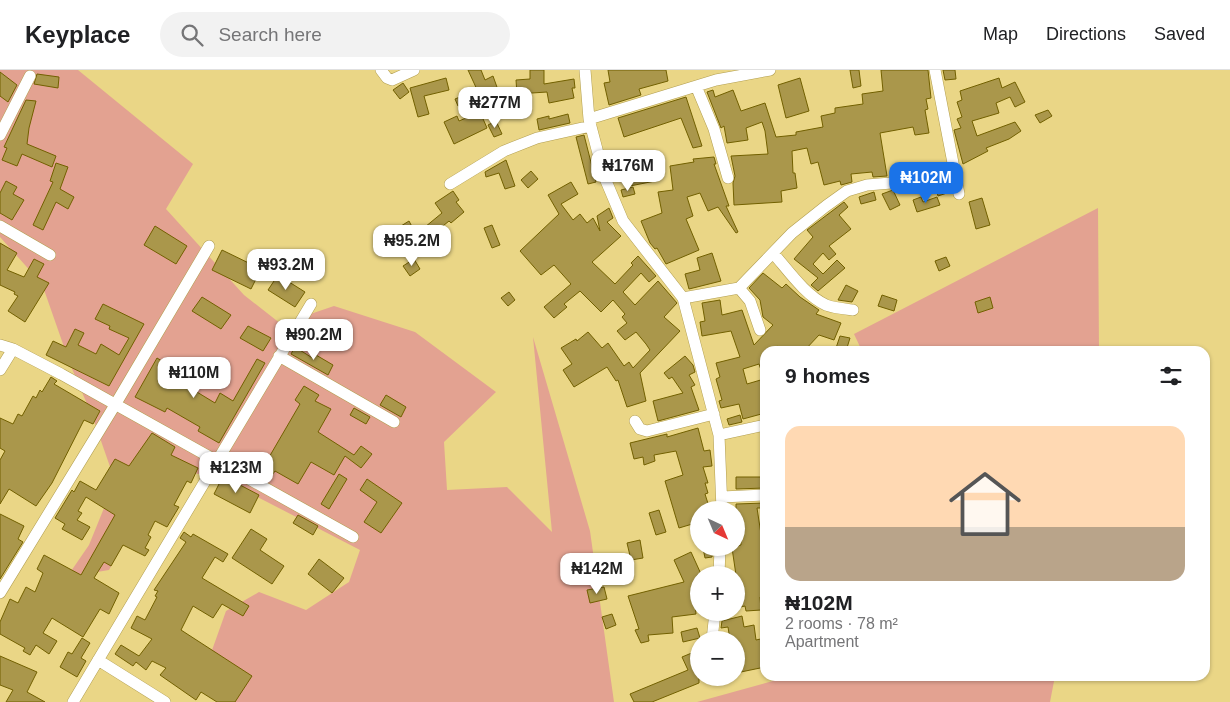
<!DOCTYPE html>
<html lang="en">
<head>
<meta charset="utf-8">
<style>
	:root { --surface:#fff; --page:#f2f2f2; --text:#202124; --muted:#757577; --line:#e0e0e0; --accent:#1a73e8 }
	body { margin:0; font-family:Helvetica,sans-serif; background:var(--page); color:var(--text); height:100vh; display:flex; flex-direction:column; font-size:19px; white-space:nowrap }
	* { box-sizing:border-box; margin:0 }
	p { font-size:16px; color:var(--muted) }
	.icon { flex:none; width:28px; height:28px; fill:none; stroke:currentColor; stroke-width:2; stroke-linecap:round; stroke-linejoin:round }
	.map { position:relative; flex:1; overflow:hidden }
	.drawer { position:absolute; left:760px; top:276px; width:450px; height:335px; display:flex; flex-direction:column; background:var(--surface); border-radius:15px; box-shadow:0 1px 4px #0004 }
	.drawer>* { flex:none }
	.needle { width:32px; rotate:136deg }
	.fabs { position:absolute; left:690px; top:431px; display:grid; gap:10px }
	.fabs a { display:grid; place-items:center; width:55px; height:55px; border-radius:50%; background:var(--surface); box-shadow:0 1px 4px #0004; font-size:25px }
	.price { position:absolute; translate:-50% -42px; padding:0 11px; border-radius:10px; background:#fff; color:#222; font-size:16px; line-height:32px; filter:drop-shadow(0 1px 2px #0008) }
	.price::after { content:''; position:absolute; left:50%; top:30px; width:15px; height:11px; margin-left:-8px; background:inherit; clip-path:polygon(0 0,100% 0,50% 100%) }
	.price.selected { background:var(--accent); color:#fff }
	ul { padding:0; list-style:none }
	li { display:grid; align-content:center; gap:10px; height:265px; padding:0 25px }
	li+li { border-top:1px solid var(--line) }
	li span { display:grid; place-items:center; height:155px; border-radius:15px; color:#555 }
	li>.icon { margin-inline-start:auto }
	span .icon { width:90px; height:90px; fill:#fffc; stroke-width:1 }
	li b { font-size:21px }
	h2 { display:flex; justify-content:space-between; align-items:center; height:60px; padding:0 25px; font-size:21px }
	header { display:flex; align-items:center; gap:30px; box-sizing:border-box; height:70px; padding:0 25px; background:var(--surface); border-bottom:1px solid var(--line) }
	header strong { font-size:24px }
	nav { display:flex; gap:28px; margin-inline-start:auto; font-size:18px }
	.search { width:350px; height:45px; background:var(--page); display:flex; align-items:center; gap:12px; box-sizing:border-box; padding:0 18px; border-radius:28px; color:var(--muted); font-size:19px }
	.map>svg:first-child { display:block }
	.green { fill:#e3a291 }
	.building { fill:#aa974b; stroke:#726000; fill-rule:evenodd }
	.lines { fill:none; stroke-linecap:round; stroke-linejoin:round }
	.street-casing { stroke:#b29e4f; stroke-width:12 }
	.street { stroke:#fff; stroke-width:11 }
</style>
</head>
<body>
<header>
<strong>Keyplace</strong>
<div class="search"><svg class="icon" aria-label="search" viewBox="0 0 24 24"><circle cx="10" cy="10" r="6"/><path d="M15 15l6 6"/></svg>Search here</div>
<nav><a>Map</a><a>Directions</a><a>Saved</a></nav>
</header>
<div class="map">
<svg width="1230" height="632" viewBox="0 0 1230 632">
	<rect width="100%" height="100%" fill="#ead686"/>
	<!-- green -->
	<path class="green" d="M0 0H78L193 94 166 139 244 225 281 254 334 236 415 262 496 322 444 372 447 420 507 417 552 462 533 267 590 461 614 632H218L211 583 226 541 259 522 306 540 349 512 360 480 217 406 164 400 109 500 67 507 89 475 115 411 93 348 70 294 42 214 0 167Z
		M1098 138 1099 281H862L854 264Z
		M791 606H1055L1050 632H697Z"/>
	<!-- building -->
	<path class="building" d="M468 0H481L485 10 493 6 498 20 491 23 490 19 479 24Z
		M530 0H544V14L574 9 575 18H572L574 28 549 33 547 22 517 24 516 10 530 9Z
		M608 0H666L668 11 639 19 641 25 609 35 604 13 610 12Z
		M850 0H859L861 16 853 18Z
		M881 0H928L931 28 926 29 928 39 925 40 929 63 915 65 913 57 880 63 887 106 873 107 872 102 851 104 852 112 841 115 840 111 824 115 818 92 811 94 807 78 792 81 793 103H795L797 118 781 121 782 132 734 135 733 113 735 106 731 86 768 84 765 61 762 52 746 58 748 70 727 73 724 56 721 58 707 22 713 20 715 27 733 20 741 41 765 33 776 67 796 65V62L823 57 821 46 835 43V38L863 34 862 24 883 21Z
		M943 0H955L956 9 945 10Z
		M0 2 17 15 8 32 0 26Z
		M37 4 59 7 58 18 34 14Z
		M446 8 449 20 424 26 429 44 418 47 410 18Z
		M800 8 809 41 786 48 778 15Z
		M999 8 1002 18 1015 12 1025 32 1015 37 1010 27 996 33 999 43 972 51 977 66 1015 52 1021 61 1009 69 986 78 988 81 963 94 954 60 961 58 957 49 962 47 957 32 962 30 960 21Z
		M403 13 409 22 400 29 393 20Z
		M472 22 475 29 458 36 455 29Z
		M686 27 702 76 693 78 681 48 624 67 618 48Z
		M26 30 36 31 29 58 27 74 56 86 52 97 22 84 17 96 2 90 7 78 4 77Z
		M1048 40 1052 46 1040 53 1035 45Z
		M480 42 487 58 454 74 444 52 457 46 459 51Z
		M568 44 570 53 539 60 537 49 549 46V49Z
		M496 51 502 64 494 67 488 55Z
		M584 65 596 112 588 114 576 67Z
		M714 87 716 94H714L729 136H726L738 162 736 163 718 137 708 141 700 123 687 127 693 146 686 149 699 180 666 194 657 178 655 179 650 173 641 151 662 143 658 122 673 120 670 96 694 92 693 89Z
		M506 90 515 116 505 119 499 103 486 107 485 102Z
		M56 93 68 97 60 119 74 127 68 139 56 132 43 160 33 155 53 112 50 111Z
		M652 96 655 111 630 116 626 102Z
		M531 101 538 109 528 118 521 110Z
		M6 111 17 117 13 124 24 130 12 150 0 143V123Z
		M571 112 578 124 561 134 573 150 580 144 587 153 593 148 600 161 597 146 609 138 613 148 607 152 621 166 592 192 615 214 633 195 631 193 638 186 656 206 649 212 641 203 623 222 635 235 658 211 677 233 664 247 680 261 640 303 646 331 627 337 618 310 616 311 607 297 574 317 563 300 572 294 561 278 576 269 577 271 588 262 602 278 608 273 624 296 629 292 633 298 650 280 646 274 636 262 625 270 617 261 627 253 622 247 625 244 613 230 601 242 580 221 564 234 567 237 554 248 544 237 571 214 554 195 541 205 520 181 559 144 548 125Z
		M946 112 950 122 938 126 935 116Z
		M633 117 635 124 623 127 621 120Z
		M893 120 900 135 890 140 882 124Z
		M453 121 459 130 456 132 464 142 451 153 449 151 432 165 425 157 442 143 435 133Z
		M874 122 876 130 861 134 859 127Z
		M921 127 923 132 937 127 940 135 917 142 913 130Z
		M982 128 990 155 976 159 969 132Z
		M844 132 848 137 839 145 851 159 829 176 836 184 829 190 823 183 813 194 823 204 837 190 845 198 818 221 811 215 818 208 794 189 813 167 807 160Z
		M409 151 418 168 411 172 401 156Z
		M492 155 500 175 492 178 484 158Z
		M155 156 187 176 176 194 144 175Z
		M0 173 17 183 7 200 24 207 34 189 44 194 37 207 49 213 25 252 8 241 18 226 14 224 15 222 0 215Z
		M222 180 261 199 251 219 212 200Z
		M712 183 721 211 689 219 685 204 700 200 697 188Z
		M946 187 950 196 939 201 935 191Z
		M414 189 420 199 410 206 403 196Z
		M763 203 782 218 786 214 800 227 819 240 816 244 841 253 834 270 819 265 804 281H783L777 276 772 281H765V343L743 349 739 334 721 338 719 331 722 330 716 309 720 307 716 293 740 287 731 261 702 266 700 252 705 251 702 233 720 230 722 245 742 240 754 275 773 255 763 247 760 230 749 218ZM759 294 764 309 747 314 743 299Z
		M278 205 305 222 295 237 268 220Z
		M846 215 858 221 852 232 838 230Z
		M509 222 515 230 508 236 501 228Z
		M882 225 897 230 894 241 878 236Z
		M202 227 231 245 221 259 192 241Z
		M990 227 993 238 978 243 975 232Z
		M103 234 144 254 109 316 46 285 53 271 66 277 75 259 84 263 78 275 96 284 101 274 119 285 129 268 109 259 110 256 95 249Z
		M248 256 271 268 263 281 240 268Z
		M840 266 850 268 846 281H835Z
		M295 277 314 289 316 285 333 295 328 305 291 284Z
		M685 286 693 295 695 302 689 305 695 315 691 317 699 340 658 351 653 331 683 323 672 307 669 309 664 303Z
		M157 288 186 306 182 313 215 333 220 323 233 331 257 289 265 293 219 373 198 361 200 357 167 338 165 342 135 327Z
		M51 307 57 311 54 314 100 341 93 354 84 350 52 413 36 436 9 419 0 434V390L5 381 0 378V348L13 354 18 344 22 346 33 326 36 328 40 320 42 322Z
		M304 316 319 325 315 331 331 339 318 362 354 385 361 376 372 384 361 398 345 386 334 405 311 392 298 414 275 401 271 407 261 401 300 334 295 330Z
		M386 325 406 337 401 347 380 335Z
		M354 338 370 347 366 354 350 345Z
		M740 345 742 352 729 355 727 349Z
		M698 358 704 381 710 380 712 396 703 397 708 413H705L708 423 705 424 710 440H699V452L679 458 665 411 683 405 676 381 654 385 655 391 644 395 643 387 634 389 630 373 667 364V367Z
		M152 363 175 377 171 385 198 398 191 413 187 411 174 435 179 437 167 457 155 451 148 465 151 467 145 478 149 480 145 486 123 475 111 496 104 492 94 508 119 523 109 544 100 539 83 567 52 548 43 563 57 571 49 584 36 575 30 585 23 581 25 578 0 564V552L10 529 18 533 26 517 35 522 43 503 37 499 44 485 81 505 115 445 86 427 78 441 82 443 77 450 90 457 82 470 62 459 65 454 55 448 72 420 74 422 80 411 96 420 115 389 129 396Z
		M339 404 347 409 329 439 321 434Z
		M223 406 259 425 250 443 214 424Z
		M736 407H765V418L736 419Z
		M367 409 402 433 381 463 364 452 377 432 360 420Z
		M765 433V438H757L761 464H765V527H760L761 540 746 541 745 536 736 538V505L732 478 741 475 740 456H736V434Z
		M659 440 666 462 656 465 649 443Z
		M0 444 24 456 18 469 23 472 0 509Z
		M298 445 318 456 313 465 293 453Z
		M251 459 267 469 260 480 284 496 272 514 232 488Z
		M184 462 191 467 193 464 228 484 223 492 215 487 202 508 249 536 243 546 222 534 213 548 193 536 181 560 252 606 235 632H217L201 622 196 630 160 605 166 598 152 591 146 600 136 592 133 596 115 584 121 575 139 586 152 569 131 558 137 546 145 550 157 527 155 526 158 521 154 520 186 472 180 468Z
		M640 470 643 488 631 490 627 473Z
		M703 478H713L712 487 705 488Z
		M691 482 701 504 697 505 699 525 694 526 696 544 672 547 673 563 648 565 649 571 641 573 635 560 639 559 628 526 684 512 674 490Z
		M319 489 344 508 332 523 308 504Z
		M604 517 607 529 590 533 587 520Z
		M612 544 616 555 606 559 602 547Z
		M742 546 744 557 754 555 756 570 765 568V597L736 603V570H730L728 557 721 558 722 551Z
		M697 558 700 568 683 572 681 562Z
		M82 568 90 573 81 588 86 591 77 607 60 597 68 582 72 584Z
		M699 580V613L652 632H634L630 624 688 600 682 587Z
		M0 586 37 602 27 622 45 632H6L13 620 0 615Z"/>
	<g class="lines">
		<defs>
			<path id="street" d="M381 0 387 8 392 10 414 0
				M585 0 589 49 604 106 623 151 683 228 719 365 722 440
				M935 0 959 124
				M696 16 714 59 728 108
				M589 49 716 10 770 0
				M0 65 30 6
				M450 114 504 81 537 68 591 56
				M0 156 50 185
				M773 183C788 200 805 225 826 235 834 238 845 239 853 240
				M739 218 750 231 760 260
				M683 228 739 218 792 163 826 136 847 121 867 115 891 113
				M0 275 13 279 61 304 353 467
				M279 286 394 352
				M0 300 13 279
				M635 351 640 359 647 361 714 344
				M719 365 765 355
				M722 427 765 425
				M719 505 720 478
				M0 523 115 335 209 176
				M712 570 715 542
				M98 590 165 632
				M73 632 311 234"/>
		</defs>
		<!-- street casing -->
		<use href="#street" class="street-casing"/>
		<!-- street -->
		<use href="#street" class="street"/>
	</g>
</svg>
<div class="fabs">
<a><svg class="needle" viewBox="-14 -14 28 28"><path d="M0-13l5 13h-10z" fill="#e53935"/><path d="M0 13l5-13h-10z" fill="#757577"/></svg></a>
<a>+</a>
<a>−</a>
</div>
<b class="price" style="left:495px;top:59px">₦277M</b>
<b class="price" style="left:628px;top:122px">₦176M</b>
<b class="price selected" style="left:926px;top:134px">₦102M</b>
<b class="price" style="left:412px;top:197px">₦95.2M</b>
<b class="price" style="left:286px;top:221px">₦93.2M</b>
<b class="price" style="left:314px;top:291px">₦90.2M</b>
<b class="price" style="left:194px;top:329px">₦110M</b>
<b class="price" style="left:236px;top:424px">₦123M</b>
<b class="price" style="left:597px;top:525px">₦142M</b>
<section class="drawer">
<h2>9 homes<svg class="icon" aria-label="filters" viewBox="0 0 24 24"><path d="M4 7h16M4 17h16"/><circle cx="9" cy="7" r="2"/><circle cx="15" cy="17" r="2"/></svg></h2>
<ul>
<li><span style="background:linear-gradient(#ffd9b3 65%,#b9a48a 0)"><svg class="icon" aria-label="home" viewBox="0 0 24 24"><path d="M3 11l9-7 9 7M6 9v11h12V9"/></svg></span><div><b>₦102M</b><p>2 rooms · 78 m²</p><p>Apartment</p></div></li>
</ul>
</section>
</div>
</body>
</html>
